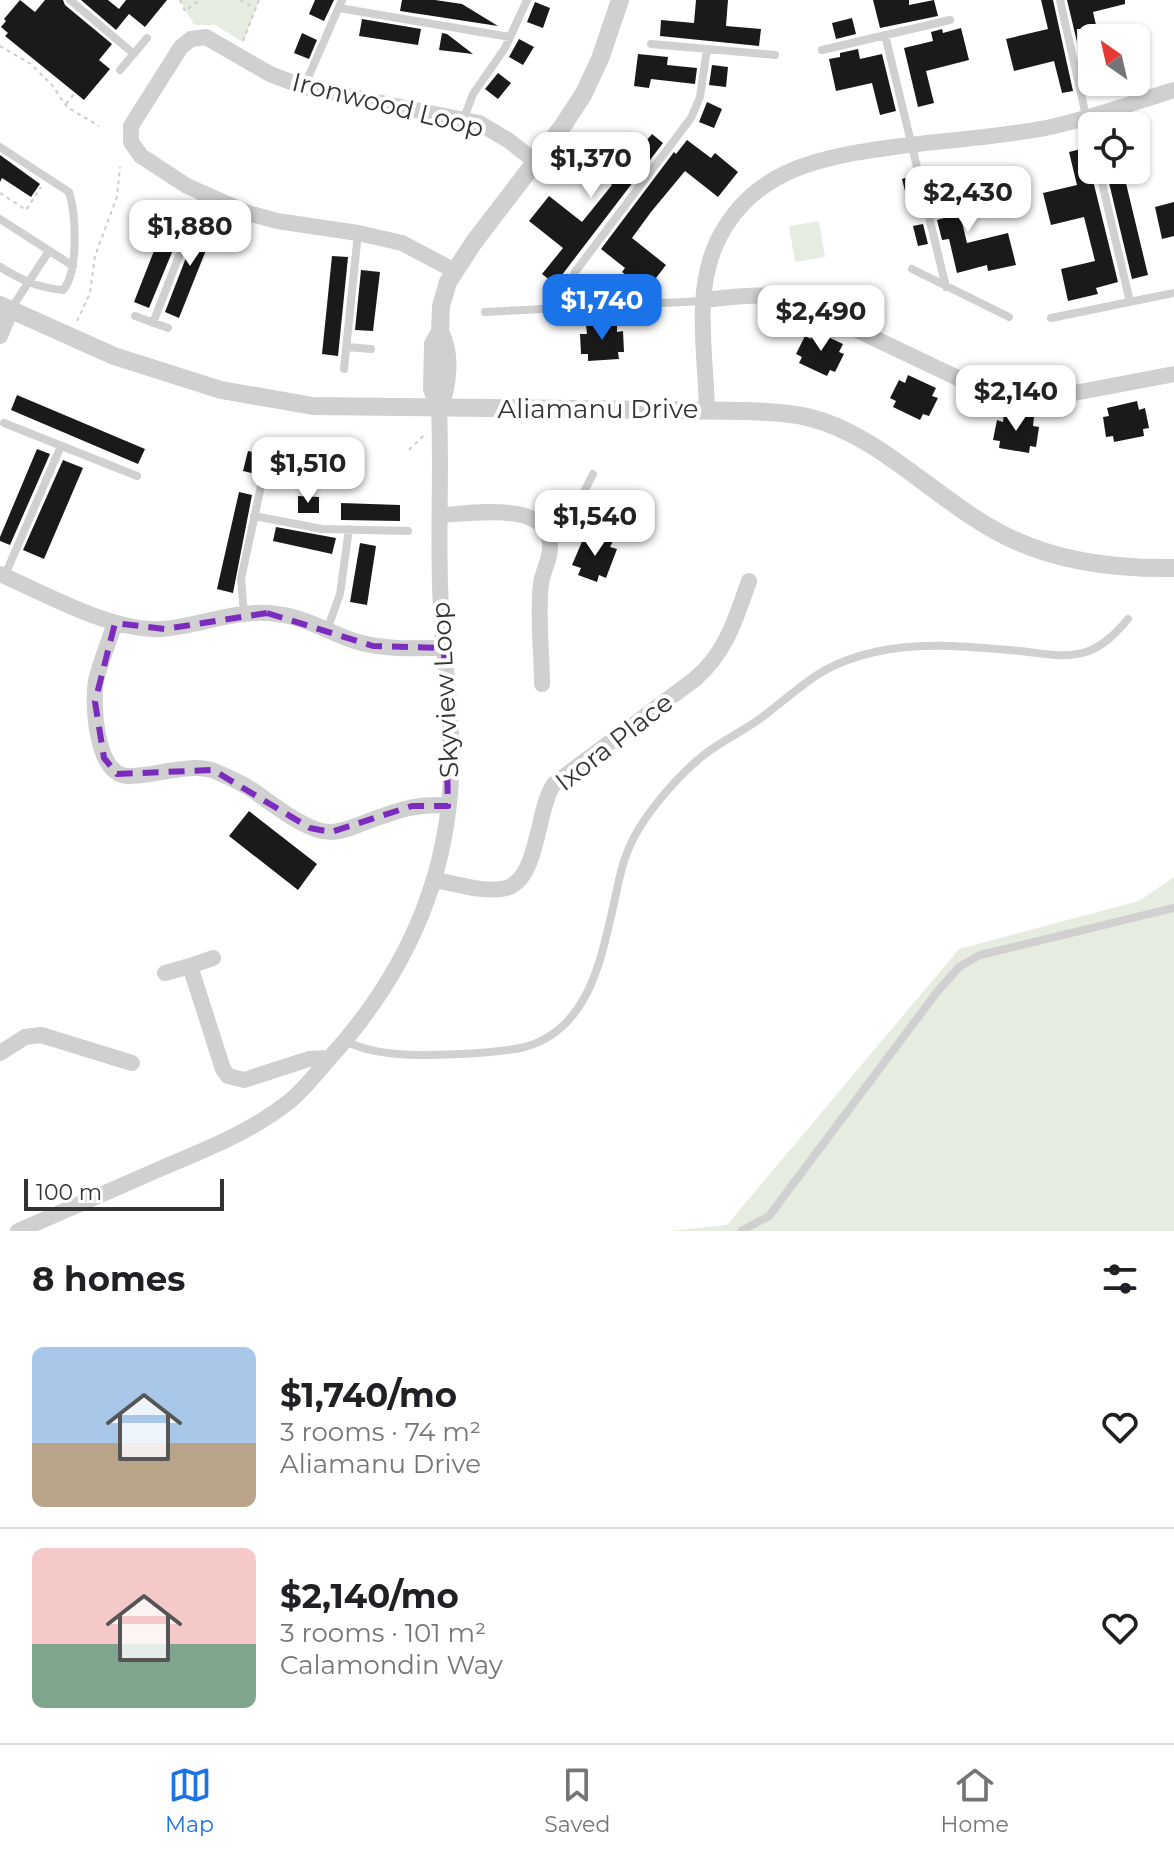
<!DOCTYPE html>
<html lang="en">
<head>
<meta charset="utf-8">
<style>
	:root { --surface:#fff; --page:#f2f2f2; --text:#202124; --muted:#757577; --line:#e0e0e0; --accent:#1a73e8 }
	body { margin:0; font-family:Montserrat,sans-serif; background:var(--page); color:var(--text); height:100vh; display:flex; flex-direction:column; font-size:30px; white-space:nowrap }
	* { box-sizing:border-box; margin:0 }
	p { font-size:26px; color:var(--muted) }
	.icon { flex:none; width:44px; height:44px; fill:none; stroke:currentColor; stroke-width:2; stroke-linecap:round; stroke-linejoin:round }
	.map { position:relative; height:1231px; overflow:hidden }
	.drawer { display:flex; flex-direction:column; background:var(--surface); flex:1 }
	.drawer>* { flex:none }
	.needle { width:52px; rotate:326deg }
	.controls { position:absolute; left:1078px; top:24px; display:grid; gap:16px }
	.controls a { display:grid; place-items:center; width:72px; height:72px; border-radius:12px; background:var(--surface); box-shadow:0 2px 6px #0004; font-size:40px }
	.scale { position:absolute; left:24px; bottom:20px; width:200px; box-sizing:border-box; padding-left:8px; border:4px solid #333; border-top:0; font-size:22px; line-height:28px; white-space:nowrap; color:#333; -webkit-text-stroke:6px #fff; paint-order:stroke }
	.price { position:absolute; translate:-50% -68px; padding:0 18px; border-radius:16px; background:#fff; color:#222; font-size:26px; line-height:52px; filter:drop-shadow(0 2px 4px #0008) }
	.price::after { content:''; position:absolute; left:50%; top:48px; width:24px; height:18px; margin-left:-12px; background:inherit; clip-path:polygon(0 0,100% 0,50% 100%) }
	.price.selected { background:var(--accent); color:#fff }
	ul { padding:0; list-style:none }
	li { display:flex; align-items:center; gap:24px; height:200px; padding:0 32px }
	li+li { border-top:2px solid var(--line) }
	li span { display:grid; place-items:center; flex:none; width:224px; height:160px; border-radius:12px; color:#555 }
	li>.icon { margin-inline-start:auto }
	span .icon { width:96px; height:96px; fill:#fffc; stroke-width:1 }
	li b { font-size:34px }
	h2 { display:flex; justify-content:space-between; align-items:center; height:96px; padding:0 32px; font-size:34px }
	.tabs { display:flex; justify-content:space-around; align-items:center; height:112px; border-top:2px solid var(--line); background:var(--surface); font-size:22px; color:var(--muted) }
	.tabs a { display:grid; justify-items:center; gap:4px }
	.tabs .selected { color:var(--accent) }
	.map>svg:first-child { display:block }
	.green { fill:#e6ecdf }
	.building { fill:#1a1a1a }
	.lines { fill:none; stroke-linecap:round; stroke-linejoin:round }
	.path { stroke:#cdcdcd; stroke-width:2; stroke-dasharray:4 4; stroke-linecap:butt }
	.service { stroke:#d0d0d0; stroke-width:8 }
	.minor { stroke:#d0d0d0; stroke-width:16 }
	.tertiary { stroke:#d0d0d0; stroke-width:18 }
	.marked { fill:none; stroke:#7b2cbf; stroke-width:6; stroke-dasharray:16 10; stroke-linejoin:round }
	.labels { text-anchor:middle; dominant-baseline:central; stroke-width:8; stroke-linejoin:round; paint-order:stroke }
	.street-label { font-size:26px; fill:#333; stroke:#fff }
</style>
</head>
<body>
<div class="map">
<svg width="1174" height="1231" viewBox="0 0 1174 1231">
	<rect width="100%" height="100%" fill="#fff"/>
	<!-- green -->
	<path class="green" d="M180 0H259L243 42 215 25H194Z
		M819 221 825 257 795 262 789 226Z
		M1174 877V1231H670L727 1225 959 949 1139 901Z"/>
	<!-- building -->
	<path class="building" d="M20 0 35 12 45 0H63L65 5 112 44 99 60 110 69 84 100 5 36 8 33 1 27 6 21 4 19Z
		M81 0H108L119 9 126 0H167L145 27 129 14 116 30Z
		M315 0H334L324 21 309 14Z
		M402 0H435L462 4 498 26 400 11Z
		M696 0H728L726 26 761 29 759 46 660 36 661 20 694 23Z
		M873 0H909V5L934 0 938 16 880 28Z
		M1041 0H1053L1073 91 1062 93 1054 61 1014 71 1006 39 1048 29Z
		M1067 0H1125V4L1093 12 1099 38H1092V62L1088 63 1080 29H1077V42Z
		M535 2 550 8 543 28 527 22Z
		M852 18 856 34 836 39 832 23Z
		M362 19 421 29 418 45 359 36Z
		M961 28 969 60 926 71 934 103 918 107 904 48 933 41 931 32 942 29 943 33Z
		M302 33 317 40 309 59 294 53Z
		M442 33 447 34 473 54 439 50Z
		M519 39 534 47 523 65 509 57Z
		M858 49 860 59 882 54 896 111 880 115 872 83 836 91 829 59 840 57V53Z
		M638 54 668 57 667 65 697 68 695 84 651 79 649 88 634 86Z
		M712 65 728 67 726 87 709 85Z
		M498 73 511 83 498 99 485 89Z
		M707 102 722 109 714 128 699 122Z
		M597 133 631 159 652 134 663 143 555 284 542 274 563 248 529 221 549 196 582 222 612 185 577 159Z
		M687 140 711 158 715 153 738 172 718 197 685 171 651 212 632 238 666 265 646 291 622 272 625 268 601 249 674 152 676 154Z
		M1085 148 1118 282 1096 288 1098 294 1068 301 1061 269 1095 261 1084 217 1051 225 1043 193 1077 185 1069 152Z
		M0 155 40 184 31 197 2 178 0 182Z
		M950 172 967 243 1008 233 1016 265 988 271 987 265 957 273 949 239 942 240 937 220 944 218 938 191 930 193 927 178Z
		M912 176 917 196 907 199 902 179Z
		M1125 179 1148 275 1132 279 1109 183Z
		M1174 202V236L1162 239 1155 207Z
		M170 210 187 216 149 308 134 302Z
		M201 219 216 225 179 318 165 312Z
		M923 224 928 244 918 246 913 226Z
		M332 256 348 257 338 356 322 354Z
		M361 270 380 272 373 331 355 330Z
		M617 323V332L623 331 624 352H618L619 359 588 361V354H581L580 334H587L586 325Z
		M815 331 843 344 839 352 844 354 835 372 830 370 827 376 799 363 802 357 796 354 805 336 811 339Z
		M908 375 936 388 932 396 938 398 929 416 923 414 920 420 893 407 896 401 890 398 899 380 905 383Z
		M17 395 145 449 138 464 11 410Z
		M1137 401 1139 410 1145 408 1149 428 1143 429 1144 436 1114 442 1113 436 1106 437 1103 417 1109 416 1107 408Z
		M1004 413 1034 417 1033 426 1039 427 1036 447 1030 446 1029 453 999 448 1000 441 993 440 997 420 1003 422Z
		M37 449 50 454 10 545 0 541V537Z
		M248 451 261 454 256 474 243 471Z
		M63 460 83 468 44 559 23 550Z
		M239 492 252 495 233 593 217 589Z
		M298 496 319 497V513H298Z
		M341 503 400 505V521L341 520Z
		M276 527 336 538 332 554 273 541Z
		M594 534 613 541 610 547 617 549 606 578 599 575 597 582 578 575 581 568 572 565 584 537 592 540Z
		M360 543 376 546 367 605 350 602Z
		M249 811 317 864 298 890 229 836Z"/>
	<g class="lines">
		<!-- path -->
		<path class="path" d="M180 0 185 11 200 0
			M240 0 253 7
			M243 41 259 0
			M0 46 31 64 52 85 67 107 99 126
			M66 104 75 93
			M0 193 26 210 41 187
			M77 321 90 293 95 256 117 197 120 167
			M409 450 425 434"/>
		<!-- service -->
		<path class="service" d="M70 0 134 54
			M1060 0 1092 143
			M339 8 510 37
			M885 35 946 287
			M651 44 775 55
			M822 50 950 20
			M120 70 147 38
			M304 87 342 0
			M464 118 473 94 505 48 527 0
			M0 147 69 192C76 214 79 272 63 290 39 288 21 280 0 267
			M1099 170 1130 302
			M0 219 73 266
			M912 269 1009 317
			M572 307 571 283 575 272 691 118 700 97 707 49
			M11 309 49 251
			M485 312 703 301
			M135 316 168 328
			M1051 318 1174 293
			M153 323 203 194
			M347 347 371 349
			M344 369 358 233
			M4 423 137 476
			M254 516 322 529 408 531
			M543 528 579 502 593 474
			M5 575 61 446
			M244 614 241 579 269 449
			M327 630 340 594 349 529
			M346 1041C374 1057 427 1056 459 1054 481 1053 504 1052 525 1047 586 1030 600 965 612 912 617 892 619 872 627 853 639 820 674 780 700 758 719 742 742 732 761 718 805 685 818 665 875 652 922 641 972 647 1020 651 1042 653 1064 659 1086 652 1104 646 1117 632 1128 619
			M741 1231 769 1216 937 992 959 967 980 955 1174 908"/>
		<!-- minor -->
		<path class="minor" d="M455 271 402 243 358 233 277 221 248 213 187 186 141 156 131 142V126L181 47 191 39 206 37 270 74 304 87 479 123 508 140 536 162
			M704 300C736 297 764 291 796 301L964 381 1008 394 1053 397 1174 374
			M0 336 11 309
			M707 410C706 356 693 293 717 242 753 166 827 156 901 146 949 140 998 137 1046 128 1089 119 1132 103 1174 90
			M440 515C471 514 552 499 550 548 550 561 542 572 541 584 537 616 542 651 542 684
			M0 574C46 594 112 632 162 629 201 626 238 608 277 614 306 617 331 634 358 642 386 650 415 648 444 648
			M115 623C109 642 100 662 96 681 92 705 96 775 128 776 156 777 192 760 219 773 228 777 237 781 246 786 269 800 304 832 331 832 343 832 355 826 366 822 394 812 417 802 448 806
			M434 880C455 883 480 892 501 889 540 885 535 811 554 784L695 679C726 653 736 618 749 581
			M213 958 190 966 223 1069 228 1076 244 1080 309 1059 330 1058
			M165 973 190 966
			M0 1053 25 1037 41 1035 132 1063
			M18 1231C66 1210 114 1189 162 1168 207 1149 253 1131 291 1100 304 1089 316 1074 328 1060 401 980 446 888 451 778 454 721 444 665 441 608 437 542 442 475 439 408"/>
		<!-- tertiary -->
		<path class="tertiary" d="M0 305 114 356 221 390 313 406 746 411C766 412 787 412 807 417 877 433 933 497 996 531 1051 561 1112 569 1174 568
			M439 408 432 389 433 344 440 332 441 306 448 282 474 242 562 127 583 95 600 59 620 0
			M439 408C448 386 452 354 440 332"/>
	</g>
	<!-- marked area -->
	<path class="marked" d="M267 613 373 646 444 648 448 806H412L331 832 310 828 213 770 117 774 104 758 95 702 115 623 165 629Z"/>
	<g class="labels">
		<!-- street labels -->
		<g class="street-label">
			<text transform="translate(388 105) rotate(14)">Ironwood Loop</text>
			<text x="598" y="409">Aliamanu Drive</text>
			<text transform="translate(445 690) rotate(-93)">Skyview Loop</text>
			<text transform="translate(614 742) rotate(-38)">Ixora Place</text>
		</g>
	</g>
</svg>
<div class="controls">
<a><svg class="needle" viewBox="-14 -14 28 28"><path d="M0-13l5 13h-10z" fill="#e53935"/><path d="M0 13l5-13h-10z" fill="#757577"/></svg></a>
<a><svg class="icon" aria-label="locate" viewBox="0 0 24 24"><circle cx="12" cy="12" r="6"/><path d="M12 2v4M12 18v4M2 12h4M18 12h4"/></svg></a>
</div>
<div class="scale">100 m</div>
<b class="price" style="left:591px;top:200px">$1,370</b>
<b class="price" style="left:968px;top:234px">$2,430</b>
<b class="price" style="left:190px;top:268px">$1,880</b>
<b class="price selected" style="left:602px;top:342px">$1,740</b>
<b class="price" style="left:821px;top:353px">$2,490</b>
<b class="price" style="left:1016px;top:433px">$2,140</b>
<b class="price" style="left:308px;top:505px">$1,510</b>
<b class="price" style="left:595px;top:558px">$1,540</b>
</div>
<section class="drawer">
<h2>8 homes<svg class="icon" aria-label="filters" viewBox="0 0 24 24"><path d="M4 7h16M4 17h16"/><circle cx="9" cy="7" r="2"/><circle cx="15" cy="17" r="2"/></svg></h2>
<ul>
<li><span style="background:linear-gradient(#a9c7e8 60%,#b9a48a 0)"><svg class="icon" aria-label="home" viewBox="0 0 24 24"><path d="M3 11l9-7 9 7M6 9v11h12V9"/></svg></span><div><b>$1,740/mo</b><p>3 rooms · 74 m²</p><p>Aliamanu Drive</p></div><svg class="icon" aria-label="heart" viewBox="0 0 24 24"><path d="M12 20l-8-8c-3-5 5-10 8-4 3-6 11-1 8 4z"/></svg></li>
<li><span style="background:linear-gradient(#f6c9c9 60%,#7fa58c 0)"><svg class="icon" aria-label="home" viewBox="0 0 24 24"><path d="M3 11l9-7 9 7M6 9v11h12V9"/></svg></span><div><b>$2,140/mo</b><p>3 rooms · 101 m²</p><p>Calamondin Way</p></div><svg class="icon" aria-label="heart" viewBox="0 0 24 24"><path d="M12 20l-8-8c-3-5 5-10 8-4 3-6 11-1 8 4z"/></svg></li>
</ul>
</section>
<nav class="tabs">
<a class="selected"><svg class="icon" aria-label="map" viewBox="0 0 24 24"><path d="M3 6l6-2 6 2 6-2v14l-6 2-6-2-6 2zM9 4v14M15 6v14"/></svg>Map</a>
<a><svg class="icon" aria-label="saved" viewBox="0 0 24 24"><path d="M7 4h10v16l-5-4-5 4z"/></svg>Saved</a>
<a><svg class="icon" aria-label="home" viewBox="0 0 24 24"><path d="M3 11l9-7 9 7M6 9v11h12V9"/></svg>Home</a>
</nav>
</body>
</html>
